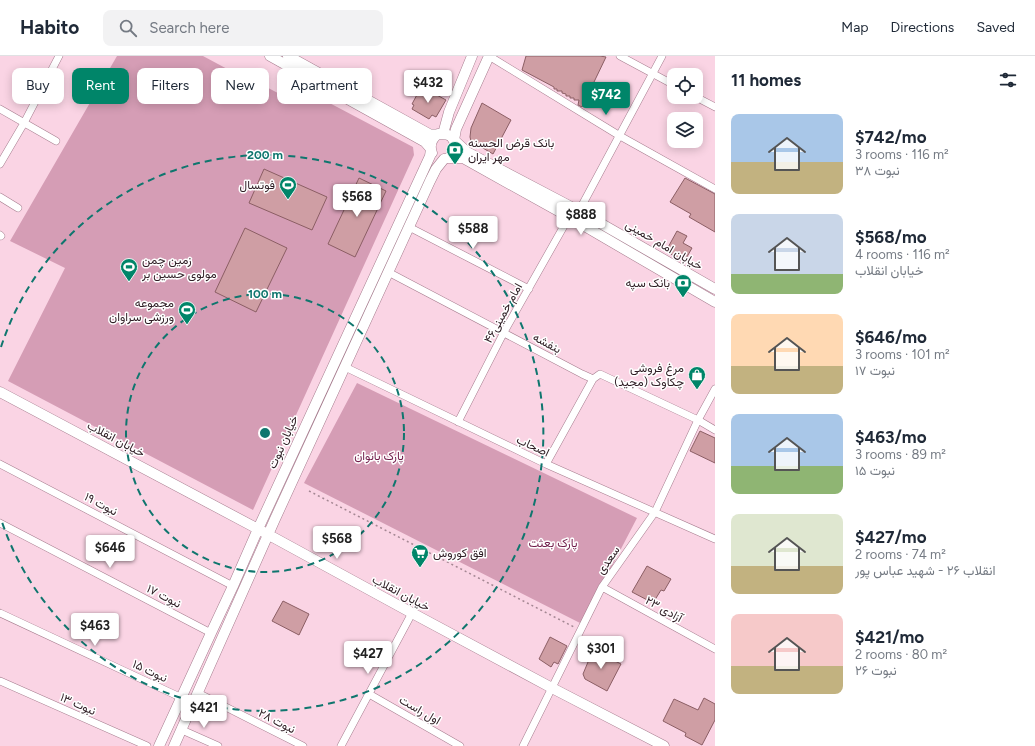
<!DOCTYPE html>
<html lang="en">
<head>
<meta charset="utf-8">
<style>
	:root { --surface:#fff; --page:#f2f2f3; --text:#1f2937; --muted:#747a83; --line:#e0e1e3; --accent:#008569 }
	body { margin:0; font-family:Figtree,Vazirmatn,sans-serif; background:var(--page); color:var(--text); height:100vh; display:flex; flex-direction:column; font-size:15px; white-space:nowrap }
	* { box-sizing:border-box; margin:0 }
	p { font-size:13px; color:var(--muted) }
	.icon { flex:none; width:22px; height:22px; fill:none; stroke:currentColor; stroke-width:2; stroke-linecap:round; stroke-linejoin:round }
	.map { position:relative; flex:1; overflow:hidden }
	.sheet { display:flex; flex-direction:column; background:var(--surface); width:320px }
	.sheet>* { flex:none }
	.guide { position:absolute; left:12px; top:12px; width:380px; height:36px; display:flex; gap:8px }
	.buttons { position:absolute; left:667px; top:12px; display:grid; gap:8px }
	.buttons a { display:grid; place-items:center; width:36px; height:36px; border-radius:8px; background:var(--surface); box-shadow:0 2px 10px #0003; font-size:20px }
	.price { position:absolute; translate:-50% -34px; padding:0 9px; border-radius:4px; background:#fff; color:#222; font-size:13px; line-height:26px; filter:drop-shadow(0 1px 2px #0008) }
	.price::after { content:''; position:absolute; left:50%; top:24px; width:12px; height:9px; margin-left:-6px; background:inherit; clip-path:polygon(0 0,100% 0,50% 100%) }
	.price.on { background:var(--accent); color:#fff }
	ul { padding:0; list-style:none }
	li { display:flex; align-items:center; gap:12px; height:100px; padding:0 16px }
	li span { display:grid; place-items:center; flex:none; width:112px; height:80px; border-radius:8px; color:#555 }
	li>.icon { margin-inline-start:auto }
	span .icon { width:48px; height:48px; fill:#fffc; stroke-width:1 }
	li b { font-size:17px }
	h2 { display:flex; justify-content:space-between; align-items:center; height:48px; padding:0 16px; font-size:17px }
	.pill { padding:0 14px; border-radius:8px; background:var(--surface); box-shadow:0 2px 10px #0003; font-size:14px; line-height:36px }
	.pill.on { background:var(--accent); color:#fff }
	header { display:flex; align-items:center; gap:24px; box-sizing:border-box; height:56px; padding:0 20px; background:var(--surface); border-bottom:1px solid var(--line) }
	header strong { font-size:19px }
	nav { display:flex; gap:22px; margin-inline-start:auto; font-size:14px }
	.search { width:280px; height:36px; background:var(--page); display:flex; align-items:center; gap:10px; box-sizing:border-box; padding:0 14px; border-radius:8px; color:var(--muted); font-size:15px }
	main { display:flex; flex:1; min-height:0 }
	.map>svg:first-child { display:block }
	.green { fill:#d59db5 }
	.building { fill:#cf9ea4; stroke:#8b5e64 }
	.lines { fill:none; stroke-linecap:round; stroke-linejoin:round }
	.street-casing { stroke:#a67c8e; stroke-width:8 }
	.secondary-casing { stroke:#a67c8e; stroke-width:11 }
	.path { stroke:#a48793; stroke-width:1.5; stroke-dasharray:2 3; stroke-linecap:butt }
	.street { stroke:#fff; stroke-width:7 }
	.secondary { stroke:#fff; stroke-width:10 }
	.ring { fill:none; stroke:#0f766e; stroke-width:2; stroke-dasharray:7 5 }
	.labels { text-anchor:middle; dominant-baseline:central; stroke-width:3; stroke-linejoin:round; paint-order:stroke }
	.poi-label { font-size:12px; fill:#2d1c23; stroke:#fff; text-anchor:end }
	.street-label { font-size:12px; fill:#2d1c23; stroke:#fff }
	.park-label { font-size:12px; fill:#701c4a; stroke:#fff }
	.centre { fill:#0f766e; stroke:#fff; stroke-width:2 }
	.ring-label { font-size:12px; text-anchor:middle; font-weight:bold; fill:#0f766e; stroke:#fff; stroke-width:3; stroke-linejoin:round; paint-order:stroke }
</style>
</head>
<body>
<header>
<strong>Habito</strong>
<div class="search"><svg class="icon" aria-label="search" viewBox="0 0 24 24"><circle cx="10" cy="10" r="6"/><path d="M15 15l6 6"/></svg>Search here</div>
<nav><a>Map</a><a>Directions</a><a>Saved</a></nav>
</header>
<main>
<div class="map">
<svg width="715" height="690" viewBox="0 0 715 690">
	<rect width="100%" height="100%" fill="#fad4e4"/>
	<!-- green -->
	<path class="green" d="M117 0H203L231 15 232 13 293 45 301 32 413 91 414 99 253 454 8 325 65 212 10 185Z
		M357 327 637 462 582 568 304 427Z"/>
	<!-- building -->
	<path class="building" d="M526 0H600L606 1 582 51 578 49 579 44H574V42H570V40H566V38L562 37V35H557V33H554V31L522 14Z
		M424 32 446 44 436 61 432 59 429 63 412 53 414 49 412 48 419 35 422 37Z
		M482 47 511 64 493 98 471 85 470 81 471 72Z
		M264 113 327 141 312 174 249 147Z
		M359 122 386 135 355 201 328 188Z
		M685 122 715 138V176L689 161 691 158 670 146Z
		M245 172 287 192 256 256 215 236Z
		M677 175 687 180 683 187 692 192 684 206 666 195Z
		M700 375 715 382V407L690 395Z
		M647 510 671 523 664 535 661 534 653 547 632 536Z
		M283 545 309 558 299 579 272 565Z
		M550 581 567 590 558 608 554 606 551 611 539 603Z
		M593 594 621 608 607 635 585 623 583 618Z
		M704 642 715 648V664L702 689 685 680 686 677 663 665 674 643 698 654Z"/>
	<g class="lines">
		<defs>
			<path id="street" d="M489 0 620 80 715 133
				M620 0 674 29
				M696 41 715 51
				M0 53 56 85
				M0 108 24 67 59 0
				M0 141 18 152
				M579 155 662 0
				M409 171 529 233
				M0 179 1 180
				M388 216 582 318 593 323 600 318 698 364 715 374
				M345 311 546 408 715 483
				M458 366 504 276 569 161
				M0 408 233 530
				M546 408 593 323
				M0 467 211 577
				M602 531 715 593
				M0 557 182 642
				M0 625 147 690
				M198 637 303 690
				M369 638 460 690
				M182 674 218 690
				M341 690 412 557
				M523 690 602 531 655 456 698 364 715 333"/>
			<path id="secondary" d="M288 0 429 78C437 80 443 76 451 80L456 88
				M489 0 456 73 454 84 467 96 579 155 715 233
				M443 78 449 56 472 0
				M432 97C429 89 431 83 438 78
				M448 102H463L569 161 715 246
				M0 336 258 473 412 557 552 632 664 690
				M159 690 211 577 233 530 258 473 430 100 431 93 425 86 270 0
				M174 690 275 463 430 125 436 113 444 103"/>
		</defs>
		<!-- street casing -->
		<use href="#street" class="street-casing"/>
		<!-- secondary casing -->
		<use href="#secondary" class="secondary-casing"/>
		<!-- path -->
		<path class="path" d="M309 435 574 571"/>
		<!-- street -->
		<use href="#street" class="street"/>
		<!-- secondary -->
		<use href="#secondary" class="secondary"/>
	</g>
	<!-- distance rings -->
	<g class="ring">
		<circle cx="265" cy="377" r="139"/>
		<path d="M1 291A278 278 0 1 1 1 463"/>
	</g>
	<!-- icons -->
	<defs>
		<symbol id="bank-pin" viewBox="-11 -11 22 30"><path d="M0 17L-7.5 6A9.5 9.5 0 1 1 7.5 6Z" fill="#008569" stroke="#fff"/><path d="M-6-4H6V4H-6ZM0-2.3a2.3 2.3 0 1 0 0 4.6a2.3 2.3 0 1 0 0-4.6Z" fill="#fff"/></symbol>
		<symbol id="stadium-pin" viewBox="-11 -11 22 30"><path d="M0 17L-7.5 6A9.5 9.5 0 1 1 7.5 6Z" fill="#008569" stroke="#fff"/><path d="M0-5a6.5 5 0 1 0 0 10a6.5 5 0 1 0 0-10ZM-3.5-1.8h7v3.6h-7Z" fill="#fff"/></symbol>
		<symbol id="shop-pin" viewBox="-11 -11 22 30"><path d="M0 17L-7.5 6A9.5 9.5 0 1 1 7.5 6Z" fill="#008569" stroke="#fff"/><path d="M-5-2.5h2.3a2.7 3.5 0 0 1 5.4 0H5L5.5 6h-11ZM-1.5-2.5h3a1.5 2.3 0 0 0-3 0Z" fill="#fff"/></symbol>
		<symbol id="supermarket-pin" viewBox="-11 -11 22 30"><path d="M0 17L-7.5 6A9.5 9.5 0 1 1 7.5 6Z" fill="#008569" stroke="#fff"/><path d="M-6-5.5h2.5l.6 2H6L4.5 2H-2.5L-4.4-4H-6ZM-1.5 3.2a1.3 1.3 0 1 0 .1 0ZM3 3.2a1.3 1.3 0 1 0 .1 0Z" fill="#fff"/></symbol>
	</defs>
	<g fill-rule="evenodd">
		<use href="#bank-pin" x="445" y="84" width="20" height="27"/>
		<use href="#stadium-pin" x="278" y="119" width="20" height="27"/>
		<use href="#stadium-pin" x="119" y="201" width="20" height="27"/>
		<use href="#bank-pin" x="673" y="217" width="20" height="27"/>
		<use href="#stadium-pin" x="177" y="244" width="20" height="27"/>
		<use href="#shop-pin" x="687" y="309" width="20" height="27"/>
		<use href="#supermarket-pin" x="410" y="487" width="20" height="27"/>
	</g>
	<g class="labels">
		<!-- poi labels -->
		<g class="poi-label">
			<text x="468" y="87" text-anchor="start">بانک قرض الحسنه<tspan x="468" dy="14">مهر ایران</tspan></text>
			<text x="275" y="129">فوتسال</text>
			<text x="142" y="204" text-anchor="start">زمین چمن<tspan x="142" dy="14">مولوی حسین بر</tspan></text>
			<text x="670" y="227">بانک سپه</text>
			<text x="174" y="247">مجموعه<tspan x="174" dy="14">ورزشی سراوان</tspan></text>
			<text x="684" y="312">مرغ فروشی<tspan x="684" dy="14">چکاوک (مجید)</tspan></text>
			<text x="433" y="497" text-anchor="start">افق کوروش</text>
		</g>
		<!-- street labels -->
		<g class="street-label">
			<text transform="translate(664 189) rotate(30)">خیابان امام خمینی</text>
			<text transform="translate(503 257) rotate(-61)">امام خمینی۴۶</text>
			<text transform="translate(547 287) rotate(28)">بنفشه</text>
			<text transform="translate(116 383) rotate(28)">خیابان انقلاب</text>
			<text transform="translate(283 386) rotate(-66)">خیابان نبوت</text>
			<text transform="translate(533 390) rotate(25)">اصحاب</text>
			<text transform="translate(101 448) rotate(28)">نبوت ۱۹</text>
			<text transform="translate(608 504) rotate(-55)">سعدی</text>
			<text transform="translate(401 537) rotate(28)">خیابان انقلاب</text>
			<text transform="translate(164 540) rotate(27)">نبوت ۱۷</text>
			<text transform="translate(664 553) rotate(29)">آزادی ۲۳</text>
			<text transform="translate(150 615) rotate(25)">نبوت ۱۵</text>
			<text transform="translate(78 648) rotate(24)">نبوت ۱۳</text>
			<text transform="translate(420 654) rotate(30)">اول راست</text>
			<text transform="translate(277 665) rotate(27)">نبوت ۲۸</text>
		</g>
		<!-- park labels -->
		<g class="park-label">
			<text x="379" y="400">پارک بانوان</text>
			<text x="553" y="487">پارک بعثت</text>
		</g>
	</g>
	<circle cx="265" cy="377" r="6" class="centre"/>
	<g class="ring-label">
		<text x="265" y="103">200 m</text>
		<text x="265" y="242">100 m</text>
	</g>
</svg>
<div class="buttons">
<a><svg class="icon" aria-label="locate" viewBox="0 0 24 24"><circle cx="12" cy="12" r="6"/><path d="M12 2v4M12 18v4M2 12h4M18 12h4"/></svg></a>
<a><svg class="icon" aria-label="layers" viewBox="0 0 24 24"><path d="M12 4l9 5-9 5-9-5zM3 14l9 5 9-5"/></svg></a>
</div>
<b class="price" style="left:428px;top:48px">$432</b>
<b class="price on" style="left:606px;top:60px">$742</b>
<b class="price" style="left:357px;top:162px">$568</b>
<b class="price" style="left:581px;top:180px">$888</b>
<b class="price" style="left:473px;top:194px">$588</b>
<b class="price" style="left:337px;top:504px">$568</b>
<b class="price" style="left:110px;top:513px">$646</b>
<b class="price" style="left:95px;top:591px">$463</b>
<b class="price" style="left:601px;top:614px">$301</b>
<b class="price" style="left:368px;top:619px">$427</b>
<b class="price" style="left:204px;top:673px">$421</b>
<div class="guide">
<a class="pill">Buy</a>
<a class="pill on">Rent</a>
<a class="pill">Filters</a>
<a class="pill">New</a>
<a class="pill">Apartment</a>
</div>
</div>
<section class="sheet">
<h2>11 homes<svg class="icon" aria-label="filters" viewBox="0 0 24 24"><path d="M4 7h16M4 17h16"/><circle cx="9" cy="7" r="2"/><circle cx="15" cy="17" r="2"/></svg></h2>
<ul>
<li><span style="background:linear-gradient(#a9c7e8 60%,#c2b280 0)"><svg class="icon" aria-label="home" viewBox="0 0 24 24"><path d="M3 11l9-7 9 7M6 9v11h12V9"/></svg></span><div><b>$742/mo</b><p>3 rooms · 116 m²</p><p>نبوت ۳۸</p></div></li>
<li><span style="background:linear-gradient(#c9d6e8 75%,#8fb573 0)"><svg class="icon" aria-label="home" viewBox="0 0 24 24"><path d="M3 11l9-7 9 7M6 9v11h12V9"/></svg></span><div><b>$568/mo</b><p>4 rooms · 116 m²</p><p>خیابان انقلاب</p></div></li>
<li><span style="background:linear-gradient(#ffd9b3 65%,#c2b280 0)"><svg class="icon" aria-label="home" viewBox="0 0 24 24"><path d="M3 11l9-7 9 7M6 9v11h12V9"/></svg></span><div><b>$646/mo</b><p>3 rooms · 101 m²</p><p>نبوت ۱۷</p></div></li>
<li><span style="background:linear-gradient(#a9c7e8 65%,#8fb573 0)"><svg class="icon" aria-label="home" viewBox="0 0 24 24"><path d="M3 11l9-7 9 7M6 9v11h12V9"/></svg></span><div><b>$463/mo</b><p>3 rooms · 89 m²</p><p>نبوت ۱۵</p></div></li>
<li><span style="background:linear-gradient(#dfe7d0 65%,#c2b280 0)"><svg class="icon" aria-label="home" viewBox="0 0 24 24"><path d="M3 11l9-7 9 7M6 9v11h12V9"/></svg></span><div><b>$427/mo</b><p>2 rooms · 74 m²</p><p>انقلاب ۲۶ - شهید عباس پور</p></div></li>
<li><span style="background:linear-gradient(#f6c9c9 65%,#c2b280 0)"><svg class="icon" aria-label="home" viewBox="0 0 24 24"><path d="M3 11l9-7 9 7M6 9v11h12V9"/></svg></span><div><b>$421/mo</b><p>2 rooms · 80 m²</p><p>نبوت ۲۶</p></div></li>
</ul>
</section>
</main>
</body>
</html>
